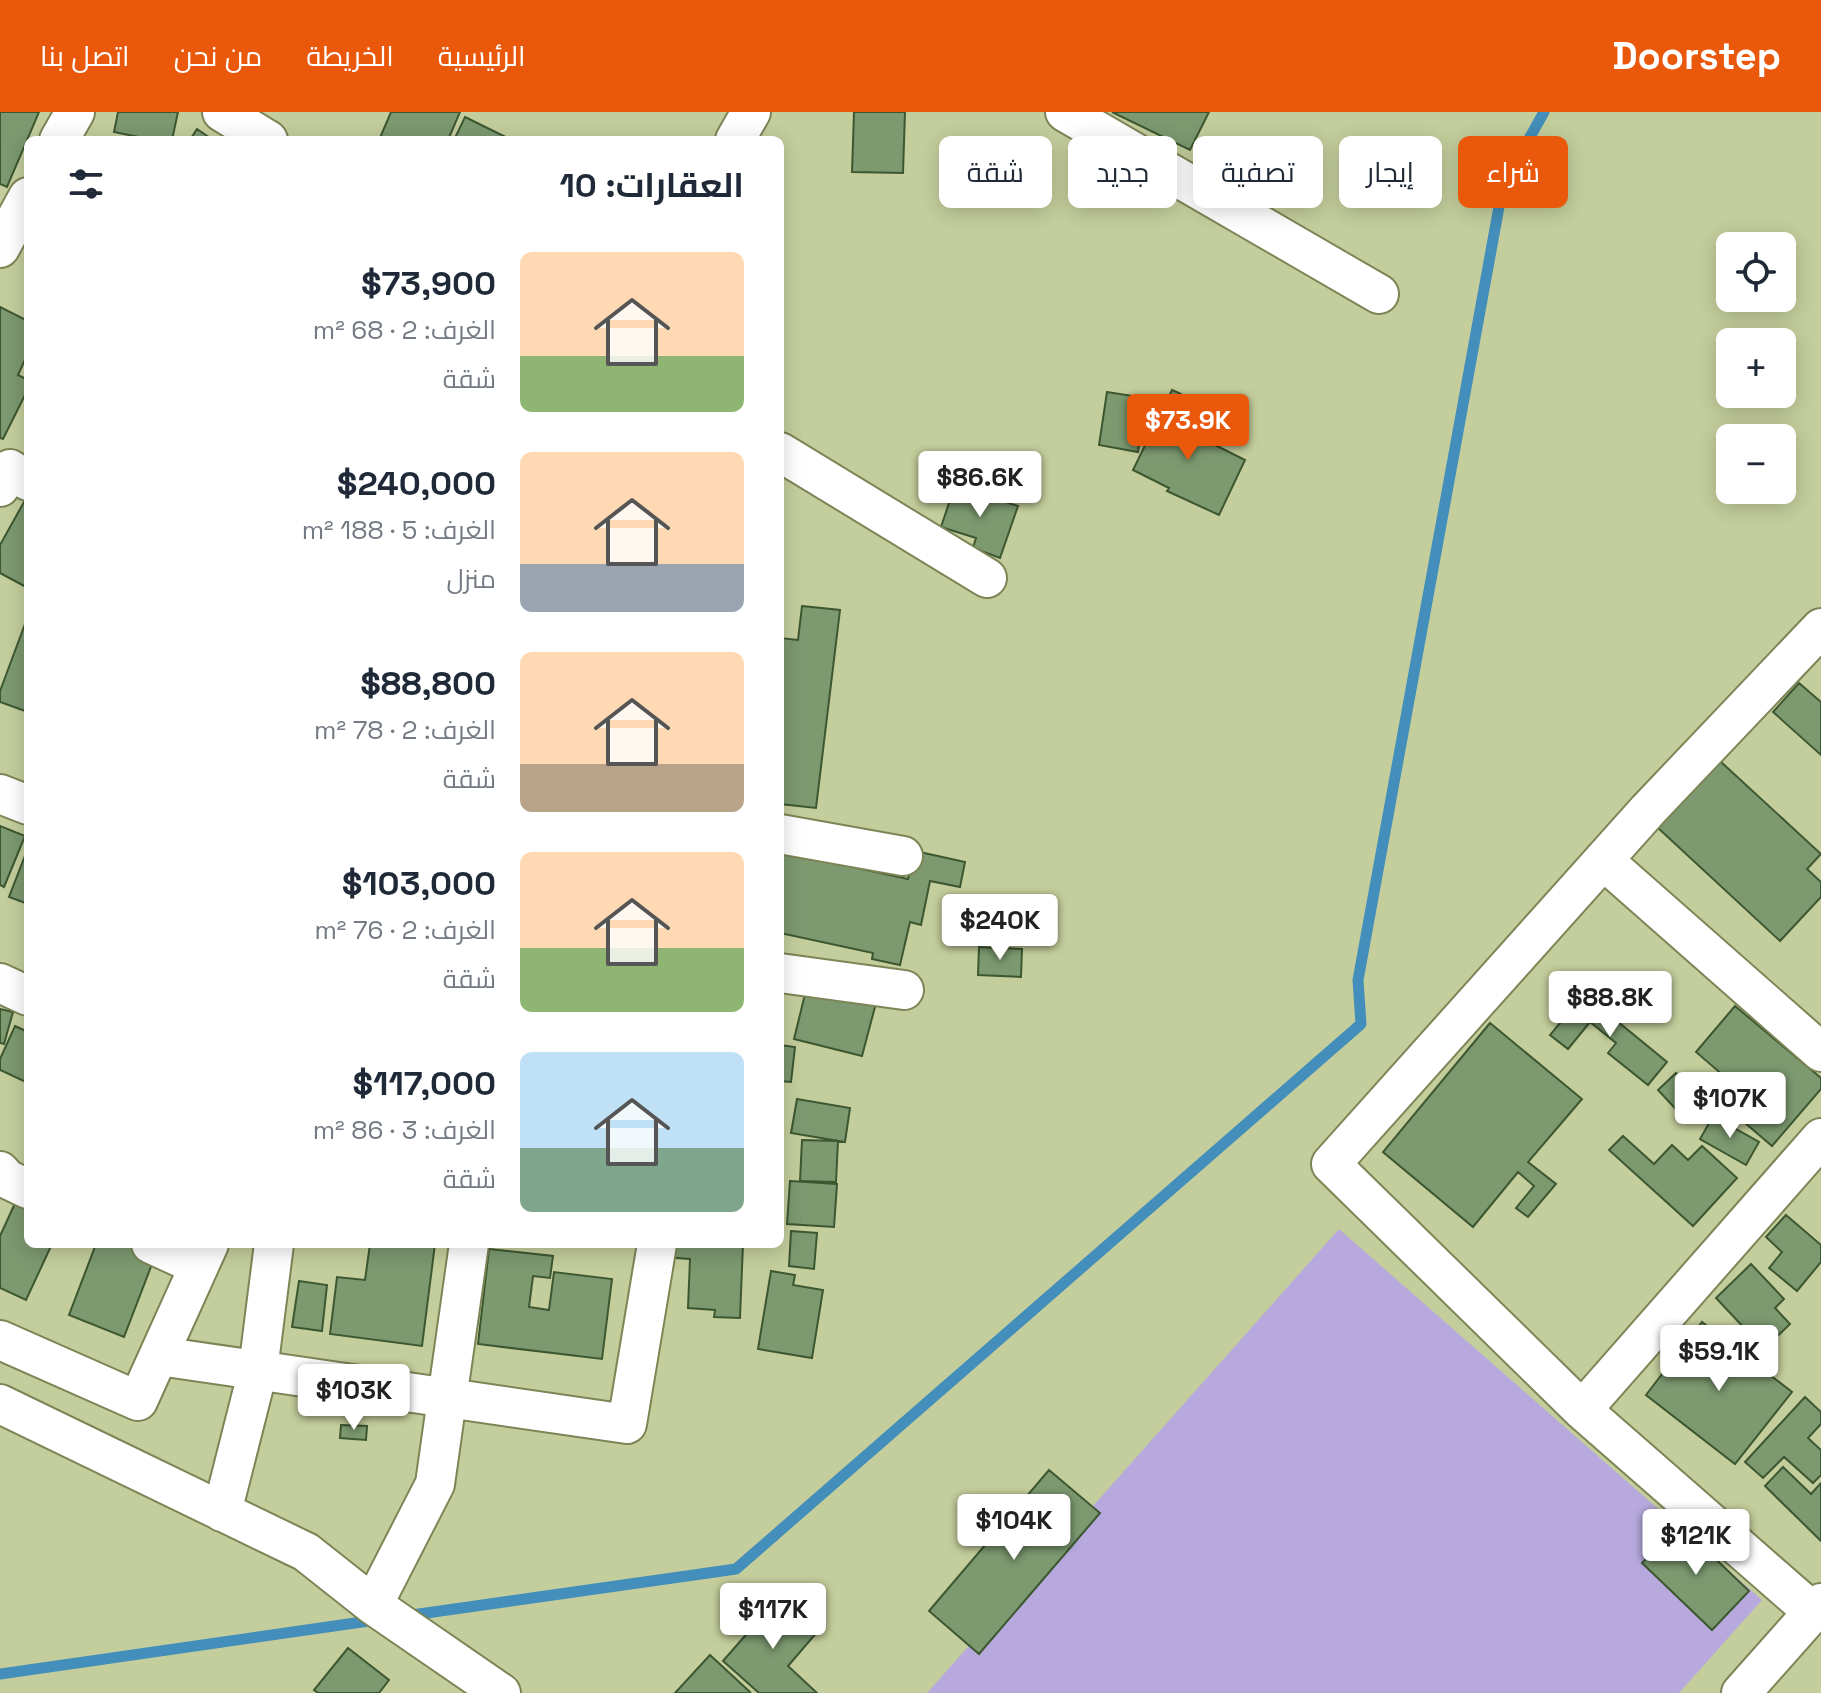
<!DOCTYPE html>
<html lang="ar">
<head>
<meta charset="utf-8">
<style>
	:root { --surface:#fff; --page:#f2f2f3; --text:#1f2937; --muted:#747a83; --accent:#ea580c }
	body { margin:0; font-family:"Space Grotesk",Cairo,sans-serif; background:var(--page); color:var(--text); direction:rtl; height:100vh; display:flex; flex-direction:column; font-size:30px; white-space:nowrap }
	* { box-sizing:border-box; margin:0 }
	p { font-size:26px; color:var(--muted) }
	.icon { flex:none; width:44px; height:44px; fill:none; stroke:currentColor; stroke-width:2; stroke-linecap:round; stroke-linejoin:round }
	.map { position:relative; flex:1; overflow:hidden; direction:ltr }
	.side { position:absolute; left:24px; top:24px; width:760px; height:1112px; display:flex; flex-direction:column; background:var(--surface); border-radius:12px; box-shadow:0 4px 20px #0003; direction:rtl }
	.side>* { flex:none }
	.hud { position:absolute; left:808px; top:24px; width:760px; height:72px; direction:rtl; display:flex; gap:16px }
	.buttons { position:absolute; left:1716px; top:120px; display:grid; gap:16px }
	.buttons a { display:grid; place-items:center; width:80px; height:80px; border-radius:12px; background:var(--surface); box-shadow:0 4px 20px #0003; font-size:40px }
	.price { position:absolute; translate:-50% -68px; padding:0 18px; border-radius:8px; background:#fff; color:#222; font-size:26px; line-height:52px; filter:drop-shadow(0 2px 4px #0008) }
	.price::after { content:''; position:absolute; left:50%; top:48px; width:24px; height:18px; margin-left:-12px; background:inherit; clip-path:polygon(0 0,100% 0,50% 100%) }
	.price.on { background:var(--accent); color:#fff }
	ul { padding:0; list-style:none }
	li { display:flex; align-items:center; gap:24px; height:200px; padding:0 40px }
	li span { display:grid; place-items:center; flex:none; width:224px; height:160px; border-radius:12px; color:#555 }
	li>.icon { margin-inline-start:auto }
	span .icon { width:96px; height:96px; fill:#fffc; stroke-width:1 }
	li b { font-size:34px }
	h2 { display:flex; justify-content:space-between; align-items:center; height:96px; padding:0 40px; font-size:34px }
	.tag { padding:0 28px; border-radius:12px; background:var(--surface); box-shadow:0 4px 20px #0003; font-size:28px; line-height:72px }
	.tag.on { background:var(--accent); color:#fff }
	header { display:flex; align-items:center; gap:48px; box-sizing:border-box; height:112px; padding:0 40px; background:var(--accent); color:#fff }
	header strong { font-size:38px }
	nav { display:flex; gap:44px; margin-inline-start:auto; font-size:28px }
	.map>svg:first-child { display:block }
	.green { fill:#b7a9dd }
	.lines { fill:none; stroke-linecap:round; stroke-linejoin:round }
	.stream { stroke:#438eba; stroke-width:11 }
	.building { fill:#7c9970; stroke:#3d5731; stroke-width:2 }
	.minor-casing { stroke:#7c8556; stroke-width:42 }
	.minor { stroke:#fff; stroke-width:38 }
</style>
</head>
<body>
<header>
<strong>Doorstep</strong>
<nav><a>الرئيسية</a><a>الخريطة</a><a>من نحن</a><a>اتصل بنا</a></nav>
</header>
<div class="map">
<svg width="1821" height="1581" viewBox="0 0 1821 1581">
	<rect width="100%" height="100%" fill="#c4ce9c"/>
	<!-- green -->
	<path class="green" d="M1339 1117 1762 1488 1679 1581H927Z"/>
	<g class="lines">
		<!-- stream -->
		<path class="stream" d="M405 1504 736 1457 1361 912 1358 868 1503 73 1544 0
			M0 1562 376 1508"/>
	</g>
	<!-- building -->
	<path class="building" d="M0 0H39L7 75 0 72Z
		M118 0H178L172 28H153L114 20Z
		M391 0H460L448 28H379Z
		M854 0H905L903 61 852 60Z
		M1112 0H1209L1190 38Z
		M465 5 512 28H454Z
		M197 17 213 28H190Z
		M0 195 28 209V241L18 263 28 268V277L3 327 0 326Z
		M1172 278 1181 282 1169 308 1211 327 1209 330 1245 348 1219 403 1167 379 1169 376 1133 358Z
		M1107 280 1133 284 1129 308 1143 309 1138 340 1099 333Z
		M955 373 1018 394 1000 446 973 436 976 426 941 415Z
		M24 390 28 392V476L0 461V433Z
		M802 494 840 498 816 696 780 692V526L798 528Z
		M28 504V600L0 590V579Z
		M1799 571 1821 590V643L1773 600Z
		M1720 649 1821 742 1807 757 1821 770V785L1780 829 1658 716Z
		M0 714 25 724 4 775 0 773Z
		M28 736V792L9 785Z
		M780 739 908 767 915 739 965 750 960 775 930 769 921 813 910 810 900 853 872 847 873 841 780 821Z
		M979 835 1022 837 1021 865 978 863Z
		M807 874 876 891 862 944 794 927Z
		M1584 882 1667 950 1648 973 1608 941 1616 931 1590 910 1568 937 1550 923Z
		M1735 894 1821 966V977L1772 1034 1717 987 1731 970 1696 940Z
		M0 897 13 900 4 932 0 931Z
		M1490 911 1582 987 1528 1050 1556 1072 1528 1105 1516 1096 1534 1074 1518 1060 1473 1115 1383 1040Z
		M15 914 28 920V971L0 958V947Z
		M780 933 795 935 791 970 780 969Z
		M1676 961 1705 992 1687 1009 1658 978Z
		M797 987 850 996 845 1030 791 1021Z
		M1713 1004 1759 1030 1746 1053 1700 1027Z
		M1623 1024 1654 1052 1672 1033 1688 1048 1702 1034 1737 1066 1693 1114 1609 1038Z
		M802 1028 838 1029 836 1070 800 1069Z
		M790 1069 837 1072 834 1115 787 1112Z
		M17 1087 28 1093V1132H52L26 1188 0 1176V1124Z
		M1786 1103 1821 1133V1150L1797 1179 1769 1156 1782 1140 1766 1125Z
		M791 1119 817 1121 814 1157 789 1154Z
		M96 1132H139L157 1139 124 1225 69 1203Z
		M370 1132H435L422 1234 330 1222 337 1165 365 1168Z
		M664 1132H743L740 1206 714 1205 715 1198 688 1196 690 1147 663 1145Z
		M489 1137 553 1144 550 1166 533 1164 529 1195 549 1198 554 1160 612 1167 602 1247 478 1232Z
		M1751 1152 1784 1187 1775 1196 1790 1212 1764 1237 1716 1186Z
		M771 1159 795 1163 793 1173 823 1178 812 1246 758 1237Z
		M299 1169 327 1173 322 1219 292 1215Z
		M1702 1210 1792 1280 1735 1352 1646 1283Z
		M1805 1285 1821 1300V1312L1808 1326 1821 1338V1363L1813 1371 1784 1345 1763 1366 1745 1350Z
		M341 1313 367 1314 366 1328 340 1326Z
		M1783 1355 1811 1382 1821 1371V1429L1765 1374Z
		M1049 1358 1100 1401 979 1542 929 1499Z
		M1679 1412 1749 1479 1712 1518 1642 1451Z
		M779 1485 818 1519 788 1554 817 1581H759L723 1549Z
		M348 1536 389 1568 379 1581H318L314 1578Z
		M710 1543 750 1580 748 1581H675Z"/>
	<g class="lines">
		<defs>
			<path id="minor" d="M222 0 268 28
				M1065 0 1379 182
				M59 28 75 0
				M735 28 751 0
				M0 136 28 85
				M780 340 987 466
				M0 375 10 357 28 369
				M0 682 28 693
				M780 722 903 744
				M1603 748 1821 940
				M780 861 904 878
				M0 871 28 884
				M0 1059 7 1067 28 1077
				M151 1132 199 1154
				M0 1228 138 1289 209 1132
				M159 1244 627 1312 657 1132
				M0 1292 306 1440 373 1493 501 1581
				M1582 1298 1821 1026
				M222 1400 258 1258 274 1132
				M373 1493 435 1372 469 1132
				M1813 1500 1582 1298 1331 1052 1648 698 1821 516
				M1741 1581 1821 1491"/>
		</defs>
		<!-- minor casing -->
		<use href="#minor" class="minor-casing"/>
		<!-- minor -->
		<use href="#minor" class="minor"/>
	</g>
</svg>
<div class="buttons">
<a><svg class="icon" aria-label="locate" viewBox="0 0 24 24"><circle cx="12" cy="12" r="6"/><path d="M12 2v4M12 18v4M2 12h4M18 12h4"/></svg></a>
<a>+</a>
<a>−</a>
</div>
<b class="price on" style="left:1188px;top:350px">$73.9K</b>
<b class="price" style="left:980px;top:407px">$86.6K</b>
<b class="price" style="left:1000px;top:850px">$240K</b>
<b class="price" style="left:1610px;top:927px">$88.8K</b>
<b class="price" style="left:1730px;top:1028px">$107K</b>
<b class="price" style="left:1719px;top:1281px">$59.1K</b>
<b class="price" style="left:354px;top:1320px">$103K</b>
<b class="price" style="left:1014px;top:1450px">$104K</b>
<b class="price" style="left:1696px;top:1465px">$121K</b>
<b class="price" style="left:773px;top:1539px">$117K</b>
<div class="hud">
<a class="tag on">شراء</a>
<a class="tag">إيجار</a>
<a class="tag">تصفية</a>
<a class="tag">جديد</a>
<a class="tag">شقة</a>
</div>
<section class="side">
<h2>العقارات: 10<svg class="icon" aria-label="filters" viewBox="0 0 24 24"><path d="M4 7h16M4 17h16"/><circle cx="9" cy="7" r="2"/><circle cx="15" cy="17" r="2"/></svg></h2>
<ul>
<li><span style="background:linear-gradient(#ffd9b3 65%,#8fb573 0)"><svg class="icon" aria-label="home" viewBox="0 0 24 24"><path d="M3 11l9-7 9 7M6 9v11h12V9"/></svg></span><div><b>$73,900</b><p>الغرف: 2 · 68 m²</p><p>شقة</p></div></li>
<li><span style="background:linear-gradient(#ffd9b3 70%,#9aa5b1 0)"><svg class="icon" aria-label="home" viewBox="0 0 24 24"><path d="M3 11l9-7 9 7M6 9v11h12V9"/></svg></span><div><b>$240,000</b><p>الغرف: 5 · 188 m²</p><p>منزل</p></div></li>
<li><span style="background:linear-gradient(#ffd9b3 70%,#b9a48a 0)"><svg class="icon" aria-label="home" viewBox="0 0 24 24"><path d="M3 11l9-7 9 7M6 9v11h12V9"/></svg></span><div><b>$88,800</b><p>الغرف: 2 · 78 m²</p><p>شقة</p></div></li>
<li><span style="background:linear-gradient(#ffd9b3 60%,#8fb573 0)"><svg class="icon" aria-label="home" viewBox="0 0 24 24"><path d="M3 11l9-7 9 7M6 9v11h12V9"/></svg></span><div><b>$103,000</b><p>الغرف: 2 · 76 m²</p><p>شقة</p></div></li>
<li><span style="background:linear-gradient(#bfe0f5 60%,#7fa58c 0)"><svg class="icon" aria-label="home" viewBox="0 0 24 24"><path d="M3 11l9-7 9 7M6 9v11h12V9"/></svg></span><div><b>$117,000</b><p>الغرف: 3 · 86 m²</p><p>شقة</p></div></li>
</ul>
</section>
</div>
</body>
</html>
